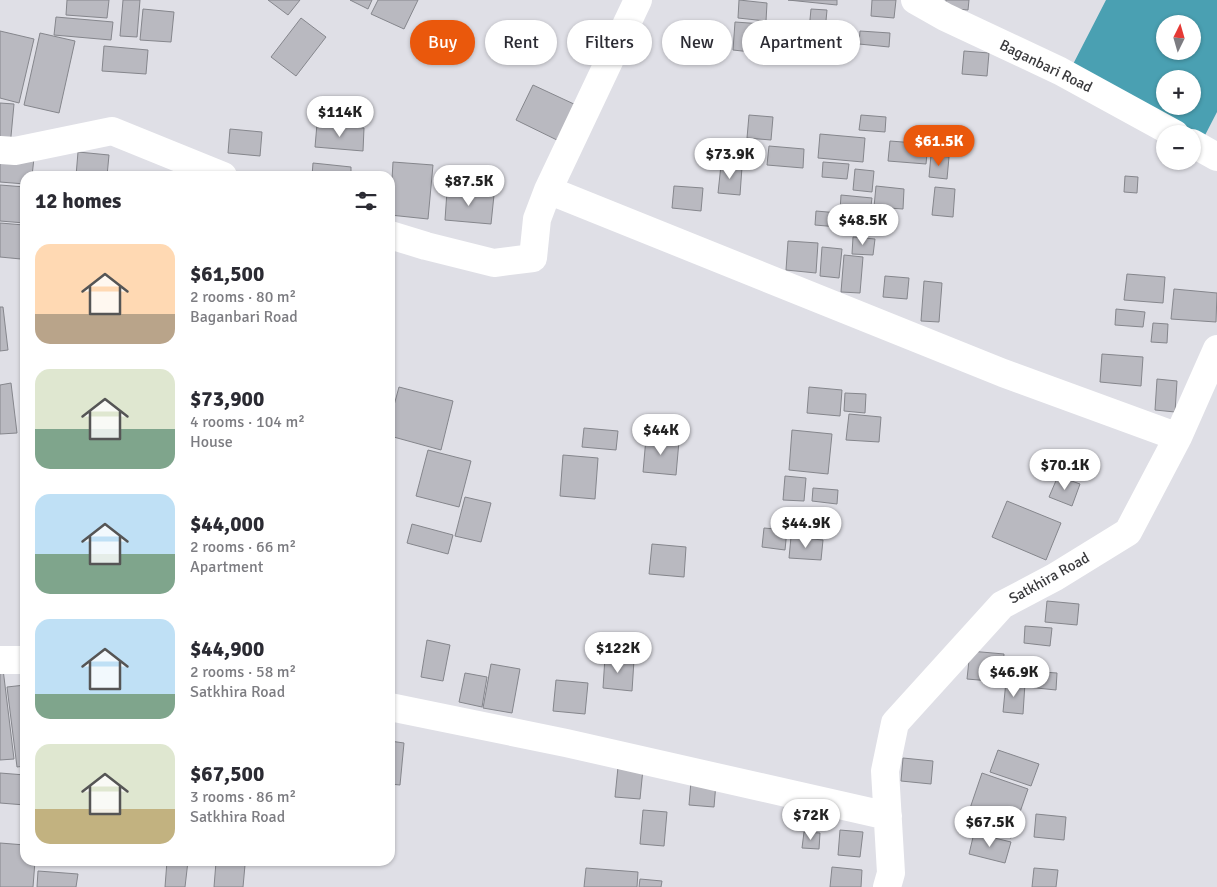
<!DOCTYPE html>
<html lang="en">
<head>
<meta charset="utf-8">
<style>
	:root { --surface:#fff; --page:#f2f2f3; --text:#2b2b33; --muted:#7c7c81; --accent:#ea580c }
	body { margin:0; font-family:Signika,sans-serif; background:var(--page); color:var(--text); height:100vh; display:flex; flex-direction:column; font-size:19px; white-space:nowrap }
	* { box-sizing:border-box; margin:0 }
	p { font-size:16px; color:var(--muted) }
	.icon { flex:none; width:28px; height:28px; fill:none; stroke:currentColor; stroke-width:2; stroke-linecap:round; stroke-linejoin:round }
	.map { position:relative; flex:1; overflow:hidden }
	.details { position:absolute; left:20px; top:171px; width:375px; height:695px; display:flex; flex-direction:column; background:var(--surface); border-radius:15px; box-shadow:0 1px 4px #0004 }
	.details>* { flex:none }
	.top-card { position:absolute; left:410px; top:20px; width:475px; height:45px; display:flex; gap:10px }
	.needle { width:32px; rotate:5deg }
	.buttons { position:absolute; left:1156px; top:15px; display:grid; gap:10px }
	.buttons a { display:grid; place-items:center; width:45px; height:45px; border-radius:50%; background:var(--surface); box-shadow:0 1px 4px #0004; font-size:25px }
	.price { position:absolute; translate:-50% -42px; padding:0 11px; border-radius:18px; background:#fff; color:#222; font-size:16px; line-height:32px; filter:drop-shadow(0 1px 2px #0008) }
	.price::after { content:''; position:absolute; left:50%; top:30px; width:15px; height:11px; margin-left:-8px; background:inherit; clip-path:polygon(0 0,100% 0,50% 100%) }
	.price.current { background:var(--accent); color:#fff }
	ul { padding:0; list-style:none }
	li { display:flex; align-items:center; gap:15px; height:125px; padding:0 15px }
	li span { display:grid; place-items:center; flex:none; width:140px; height:100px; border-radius:15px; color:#555 }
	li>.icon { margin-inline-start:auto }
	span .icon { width:60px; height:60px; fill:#fffc; stroke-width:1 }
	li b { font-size:21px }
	h2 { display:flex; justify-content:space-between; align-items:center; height:60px; padding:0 15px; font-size:21px }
	.pill { padding:0 18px; border-radius:22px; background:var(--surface); box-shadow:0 1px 4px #0004; font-size:18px; line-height:45px }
	.pill.current { background:var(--accent); color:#fff }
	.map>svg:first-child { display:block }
	.water { fill:#4aa0b2; fill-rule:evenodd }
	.building { fill:#b9b9c0; stroke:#85868c }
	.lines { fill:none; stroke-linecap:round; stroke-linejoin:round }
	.minor { stroke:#fff; stroke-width:28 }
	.labels { text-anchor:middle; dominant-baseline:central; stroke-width:5; stroke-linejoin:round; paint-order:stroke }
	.street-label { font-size:15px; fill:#3a3a3d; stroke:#fff }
</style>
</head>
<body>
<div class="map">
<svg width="1217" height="887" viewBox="0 0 1217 887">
	<rect width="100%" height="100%" fill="#dfdfe6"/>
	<!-- water -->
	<path class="water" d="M1106 0H1217V112L1201 143 1068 74ZM1165 24H1192V51H1165ZM1165 79H1192V106H1165Z"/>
	<!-- building -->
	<path class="building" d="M67 0H109L107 18 66 15Z
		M123 0H140L137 37 120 36Z
		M268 0H300L288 15Z
		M350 0H372L368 9Z
		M378 0H418L404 29 371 14Z
		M739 0 767 3 766 21 738 18Z
		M788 0H837V5Z
		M872 0H896L894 18 871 16Z
		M946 0H969L968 10 945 8Z
		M143 9 174 12 171 42 140 40Z
		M811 9 827 10 825 31 809 30Z
		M56 17 113 22 111 40 54 35Z
		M301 18 326 37 296 76 271 57Z
		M735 22 763 24 760 53 733 50Z
		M828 24 849 26 848 41 827 39Z
		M0 31 34 39 19 103 0 98Z
		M860 31 890 33 889 47 859 44Z
		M40 33 75 41 59 113 24 105Z
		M104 46 148 50 146 74 102 71Z
		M964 51 989 53 987 76 962 74Z
		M533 85 576 105 559 141 516 120Z
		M0 103 14 104 10 147 0 146Z
		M749 115 773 117 771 140 747 138Z
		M861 115 886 117 885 132 859 130Z
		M317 124 364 128 363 151 315 147Z
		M230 129 262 132 260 156 228 153Z
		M820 134 865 138 863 162 818 158Z
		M890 141 928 144 926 164 888 161Z
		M769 146 804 149 803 168 767 165Z
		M78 152 109 155 107 176H76Z
		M0 155 34 158 32 176H25V184L0 182Z
		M931 155 949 157 947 179 929 177Z
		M393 162 433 165 428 219 390 215Z
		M823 162 849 164 847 179 822 177Z
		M313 163 351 167V176H312Z
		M721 165 742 167 740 195 718 193Z
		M855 169 874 171 872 192 853 190Z
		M1125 176 1138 177 1137 193 1124 192Z
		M0 185 25 187V223L0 221Z
		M674 186 703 188 701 211 672 208Z
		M876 186 904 189 903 209 874 207Z
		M935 187 955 189 953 217 932 215Z
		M447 191 494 195 491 224 445 220Z
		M841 195 872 198 870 213 840 211Z
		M816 211 839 213 838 227 815 225Z
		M0 223 24 225 21 259 0 257Z
		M853 237 875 239 873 255 852 254Z
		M788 241 818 243 816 273 786 270Z
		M822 247 842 249 839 278 820 276Z
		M844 255 863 257 860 293 841 292Z
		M1127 274 1165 277 1163 303 1124 300Z
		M885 276 909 278 907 299 883 297Z
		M924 281 942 283 939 322 921 321Z
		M1174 289 1217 293 1216 322 1171 319Z
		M0 307H3L8 350 0 351Z
		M1116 309 1145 312 1143 327 1115 325Z
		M1153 323 1168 324 1167 343 1151 342Z
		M1102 354 1143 357 1141 386 1100 382Z
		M1157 379 1177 381 1175 412 1155 410Z
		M11 383 17 433 0 434V385Z
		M399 387 453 401 441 450 390 436V420Z
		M809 387 842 390 840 416 807 413Z
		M845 393 866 394 865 413 844 411Z
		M849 414 881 417 879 442 846 440Z
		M584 428 618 431 616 450 582 447Z
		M792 430 832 434 828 474 789 470Z
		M646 438 679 441 676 475 643 472Z
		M428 450 471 461 459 507 416 496Z
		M563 455 598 458 595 499 560 496Z
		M785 476 806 478 804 501 783 500Z
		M1058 476 1080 484 1072 506 1049 497Z
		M813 488 838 490 837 504 812 501Z
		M465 497 491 503 481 542 455 536Z
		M1007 501 1061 523 1046 560 992 537Z
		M412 524 453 535 448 554 407 543Z
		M764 528 787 530 785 550 762 547Z
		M791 537 823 540 821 560 789 558Z
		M652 544 686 547 684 577 649 574Z
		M1047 601 1079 604 1077 625 1045 622Z
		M1025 626 1052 628 1050 646 1024 643Z
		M427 640 450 645 443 681 421 677Z
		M970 651 1004 654 1002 682 967 679Z
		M605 657 634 660 632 691 603 688Z
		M491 664 520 669 512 713 483 708Z
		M0 669H3L14 759 0 760Z
		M1029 671 1057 673 1056 690 1027 687Z
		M465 673 487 677 482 707 459 702Z
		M556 680 588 683 585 714 553 711Z
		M1006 681 1025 683 1023 714 1003 712Z
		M25 685V766L17 767 7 687Z
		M390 741 404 743 400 785 390 784Z
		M998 750 1039 764 1031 786 990 772Z
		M903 758 933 761 931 784 901 781Z
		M618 767 643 769 640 799 615 797Z
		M0 773 25 775V805L0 803Z
		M982 773 1028 789 1011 838 965 823Z
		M691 781 716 783 714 807 689 805Z
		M643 810 667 812 664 846 640 844Z
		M1036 814 1066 817 1064 840 1034 837Z
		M840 830 863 832 860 857 838 855Z
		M804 832 820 833 819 849 802 848Z
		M974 833 1011 842 1005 863 969 854Z
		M0 843 25 845V861H35L33 887H0Z
		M167 861H188L185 887H165Z
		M216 862 245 865 243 887H214Z
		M832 867 862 870 861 887H830Z
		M586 868 638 872 637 887H584Z
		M1034 868 1058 870 1056 887H1032Z
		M38 871 78 874 76 887H37Z
		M640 879 662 881 661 887H639Z"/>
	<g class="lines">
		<!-- minor -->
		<path class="minor" d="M915 0 945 17 1060 71 1175 134
			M1192 143 1217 157
			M0 150 15 151 112 131 223 176
			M548 190 1003 373 1178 437
			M390 235 426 246 494 263 533 258 537 219 548 190 638 0
			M0 660H25
			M390 707 566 743 888 816
			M887 887 891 873 885 771 895 723 1002 605 1055 577 1128 532 1178 437 1217 349"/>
	</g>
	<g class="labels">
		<!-- street labels -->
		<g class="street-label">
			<text transform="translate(1046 66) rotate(26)">Baganbari Road</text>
			<text transform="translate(1049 578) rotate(-29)">Satkhira Road</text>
		</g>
	</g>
</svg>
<div class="buttons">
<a><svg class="needle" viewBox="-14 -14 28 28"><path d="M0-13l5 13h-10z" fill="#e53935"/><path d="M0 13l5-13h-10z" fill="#7c7c81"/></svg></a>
<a>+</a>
<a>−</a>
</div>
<b class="price" style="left:340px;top:138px">$114K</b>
<b class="price current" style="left:939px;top:167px">$61.5K</b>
<b class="price" style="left:730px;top:180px">$73.9K</b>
<b class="price" style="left:469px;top:207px">$87.5K</b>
<b class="price" style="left:863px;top:246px">$48.5K</b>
<b class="price" style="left:661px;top:456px">$44K</b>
<b class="price" style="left:1065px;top:491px">$70.1K</b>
<b class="price" style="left:806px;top:549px">$44.9K</b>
<b class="price" style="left:618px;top:674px">$122K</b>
<b class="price" style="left:1014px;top:698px">$46.9K</b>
<b class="price" style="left:811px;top:841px">$72K</b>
<b class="price" style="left:990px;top:848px">$67.5K</b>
<div class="top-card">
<a class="pill current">Buy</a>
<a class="pill">Rent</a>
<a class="pill">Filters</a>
<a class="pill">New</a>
<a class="pill">Apartment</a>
</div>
<section class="details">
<h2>12 homes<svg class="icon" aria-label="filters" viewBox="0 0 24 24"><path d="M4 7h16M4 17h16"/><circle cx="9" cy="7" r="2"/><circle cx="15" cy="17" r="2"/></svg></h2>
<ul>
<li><span style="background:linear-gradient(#ffd9b3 70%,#b9a48a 0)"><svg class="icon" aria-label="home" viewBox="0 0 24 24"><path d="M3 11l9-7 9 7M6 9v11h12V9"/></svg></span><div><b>$61,500</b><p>2 rooms · 80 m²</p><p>Baganbari Road</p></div></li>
<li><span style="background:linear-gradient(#dfe7d0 60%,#7fa58c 0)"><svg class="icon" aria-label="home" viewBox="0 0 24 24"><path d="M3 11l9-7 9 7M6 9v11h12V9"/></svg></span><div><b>$73,900</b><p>4 rooms · 104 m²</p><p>House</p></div></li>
<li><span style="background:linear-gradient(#bfe0f5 60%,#7fa58c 0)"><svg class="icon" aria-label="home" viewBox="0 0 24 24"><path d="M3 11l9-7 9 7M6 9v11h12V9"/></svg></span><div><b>$44,000</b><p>2 rooms · 66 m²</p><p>Apartment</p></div></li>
<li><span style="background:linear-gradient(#bfe0f5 75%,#7fa58c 0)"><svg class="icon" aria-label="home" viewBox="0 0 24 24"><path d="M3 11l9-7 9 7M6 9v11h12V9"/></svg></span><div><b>$44,900</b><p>2 rooms · 58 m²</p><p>Satkhira Road</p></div></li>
<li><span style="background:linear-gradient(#dfe7d0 65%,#c2b280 0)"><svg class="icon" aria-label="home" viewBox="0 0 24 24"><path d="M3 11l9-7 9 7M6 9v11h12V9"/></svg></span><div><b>$67,500</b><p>3 rooms · 86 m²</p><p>Satkhira Road</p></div></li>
</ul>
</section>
</div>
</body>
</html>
